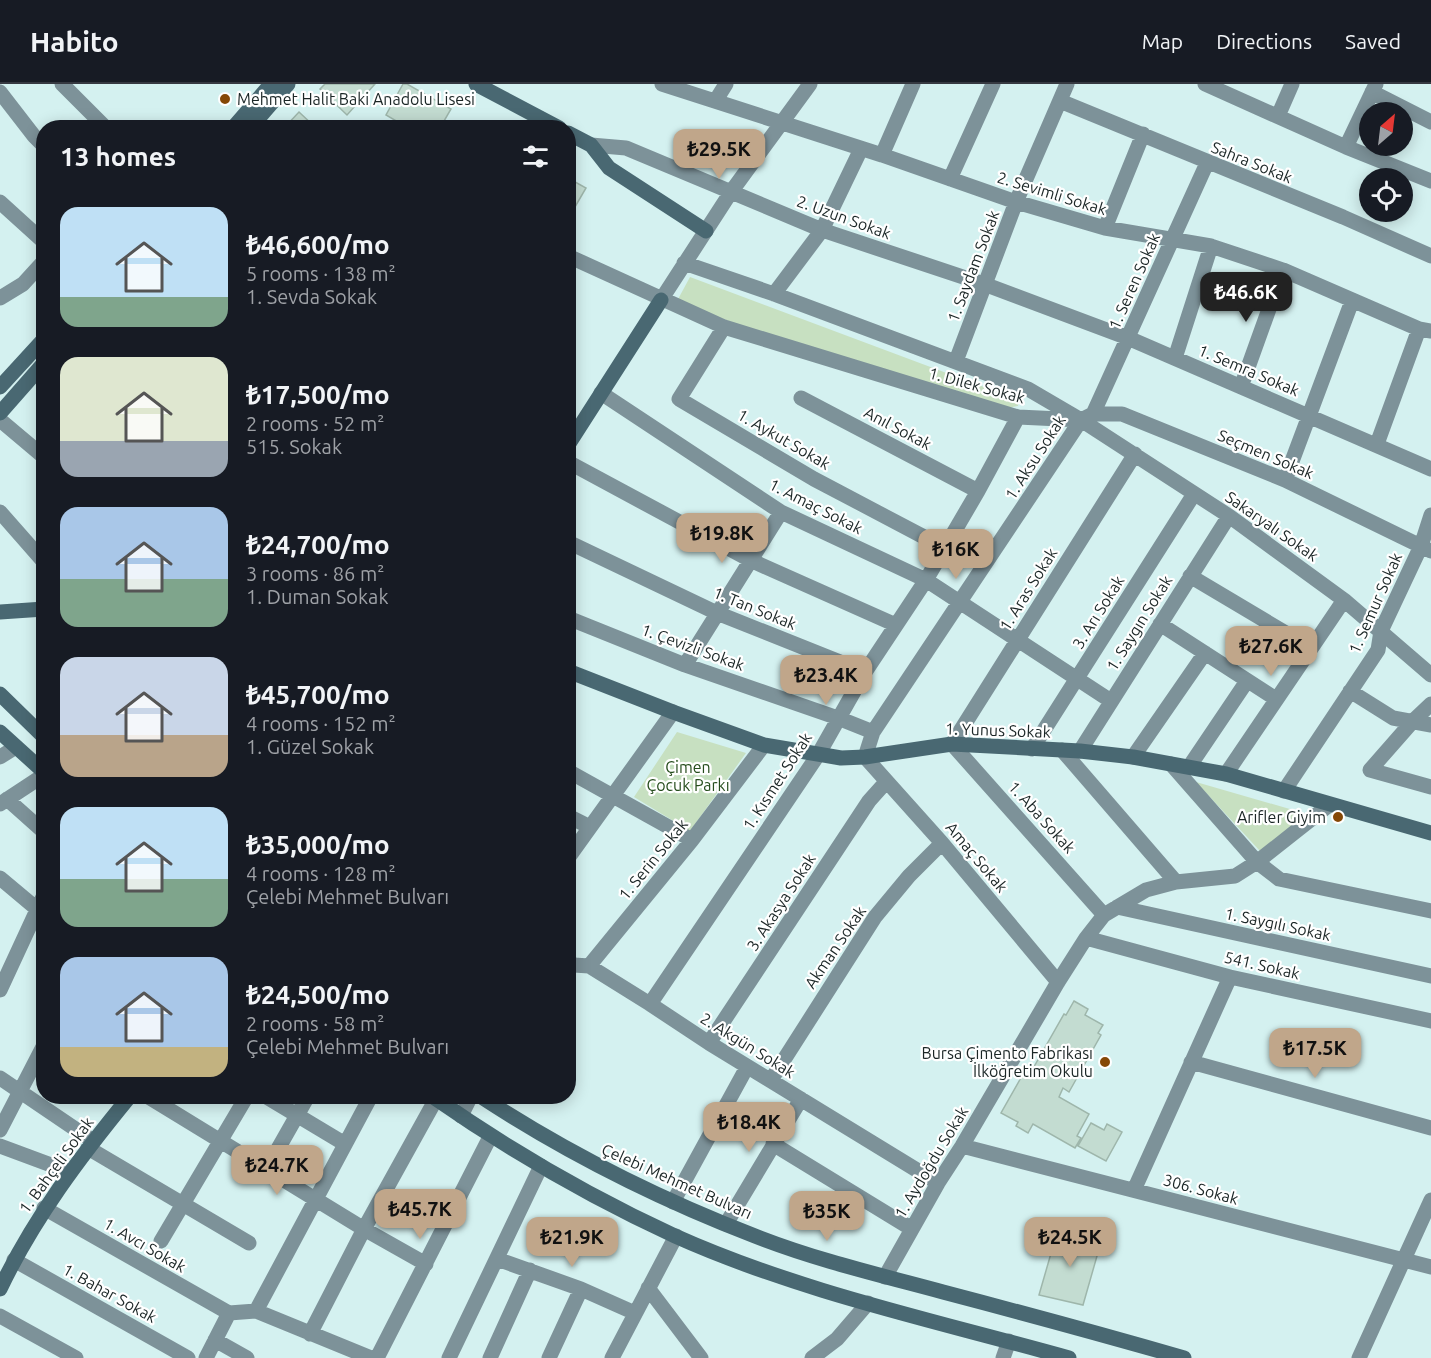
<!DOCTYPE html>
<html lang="en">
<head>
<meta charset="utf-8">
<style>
	:root { --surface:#171b24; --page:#20242c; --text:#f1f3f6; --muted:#9ea1a6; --line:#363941; --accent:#c0a68a }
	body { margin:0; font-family:Ubuntu,sans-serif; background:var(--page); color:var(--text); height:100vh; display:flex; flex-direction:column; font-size:22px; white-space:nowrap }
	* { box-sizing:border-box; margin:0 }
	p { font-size:20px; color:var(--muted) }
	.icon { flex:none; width:33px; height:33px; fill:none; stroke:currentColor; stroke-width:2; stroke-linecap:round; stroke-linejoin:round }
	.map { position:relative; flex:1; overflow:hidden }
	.sheet { position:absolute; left:36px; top:36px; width:540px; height:984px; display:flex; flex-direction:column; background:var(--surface); border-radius:24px; box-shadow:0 3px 15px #0003 }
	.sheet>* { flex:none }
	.needle { width:39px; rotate:28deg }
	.buttons { position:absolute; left:1359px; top:18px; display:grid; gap:12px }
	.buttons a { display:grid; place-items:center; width:54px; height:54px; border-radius:50%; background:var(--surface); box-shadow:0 3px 15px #0003; font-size:30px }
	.price { position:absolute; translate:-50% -51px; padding:0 14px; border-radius:12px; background:var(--accent); color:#111; font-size:20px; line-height:39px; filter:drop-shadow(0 2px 3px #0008) }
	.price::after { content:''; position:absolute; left:50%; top:36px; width:18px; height:14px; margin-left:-9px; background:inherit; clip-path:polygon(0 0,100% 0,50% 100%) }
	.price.active { background:#222; color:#fff }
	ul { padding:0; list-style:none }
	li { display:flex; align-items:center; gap:18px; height:150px; padding:0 24px }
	li span { display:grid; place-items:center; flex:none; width:168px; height:120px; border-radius:18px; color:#555 }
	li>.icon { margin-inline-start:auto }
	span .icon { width:72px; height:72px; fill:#fffc; stroke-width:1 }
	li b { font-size:26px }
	h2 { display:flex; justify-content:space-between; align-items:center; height:72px; padding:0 24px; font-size:26px }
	header { display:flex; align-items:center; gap:36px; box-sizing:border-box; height:84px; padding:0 30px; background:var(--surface); border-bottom:2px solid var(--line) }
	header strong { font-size:28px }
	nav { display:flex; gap:33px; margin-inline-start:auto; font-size:21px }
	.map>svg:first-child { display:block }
	.green { fill:#c7e0c1 }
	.building { fill:#c3dcd1; stroke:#9eb6ab; stroke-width:1.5 }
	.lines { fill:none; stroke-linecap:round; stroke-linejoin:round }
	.street { stroke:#7d9299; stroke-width:15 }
	.secondary { stroke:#496872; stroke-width:15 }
	.poi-dot { fill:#854806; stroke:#fff; stroke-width:2 }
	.labels { text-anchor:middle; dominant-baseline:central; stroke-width:4.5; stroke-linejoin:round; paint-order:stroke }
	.poi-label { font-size:16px; fill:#1b2626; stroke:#fff; text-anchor:end }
	.street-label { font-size:16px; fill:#1b2626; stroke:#fff }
	.park-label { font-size:16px; fill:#264d1d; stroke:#fff }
</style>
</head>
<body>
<header>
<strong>Habito</strong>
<nav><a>Map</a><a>Directions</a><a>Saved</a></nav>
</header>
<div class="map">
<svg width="1431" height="1274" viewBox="0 0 1431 1274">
	<rect width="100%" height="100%" fill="#d4f1f0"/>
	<!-- green -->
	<path class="green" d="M690 193 1019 316 1018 322 1007 324 777 256 677 217Z
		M677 648 746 669 690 747 634 713Z
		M1196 698 1307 730 1260 767Z"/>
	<!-- building -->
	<path class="building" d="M325 0H375L347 31 320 5Z
		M403 0H407L451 25 440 44H408L386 31Z
		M299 28 316 44H284Z
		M568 94 586 104 568 135Z
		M1074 917 1088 925 1085 931 1103 941 1098 949 1101 951 1069 1008 1063 1004 1059 1013 1089 1030 1077 1052 1081 1054 1075 1064 1033 1040 1028 1049 1016 1042 1018 1038 1001 1029 1022 992 1027 995 1064 930 1066 931Z
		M1091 1039 1104 1046 1107 1040 1122 1048 1106 1077 1078 1062Z
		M1058 1145 1101 1158 1083 1221 1039 1211Z"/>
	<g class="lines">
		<!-- street -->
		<path class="street" d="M62 0 106 44
			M662 0 882 71 1016 118 1105 144 1211 162 1283 186 1419 245 1431 247
			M1205 0 1346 63 1431 97
			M0 8 34 52 44 62
			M1372 8 1431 38
			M716 16 726 0
			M1060 17 1343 133 1431 172
			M1278 32 1292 0
			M591 61 626 64 822 146 984 200 1128 254 1431 385
			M1346 63 1376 0
			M882 71 913 0
			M950 95 993 0
			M0 118 44 158
			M1105 144 1143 50
			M568 172 724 243 1018 333 1081 336 1093 330H1122L1285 396 1431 467
			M684 179 774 210 1028 305 1081 336 1229 432 1344 516 1431 591
			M774 210 822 146 861 65
			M0 214 23 200 44 177
			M661 216 731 108 810 0
			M724 243 679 315 814 395 945 464
			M1175 274 1211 162
			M956 277 1016 118 1067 0
			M1241 303 1283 186
			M601 309 781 428 926 496 1111 617
			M801 314 978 407
			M1093 330 1207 79
			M0 336 44 373
			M1377 360 1419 245
			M568 378 750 476 896 541
			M1285 396 1352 217
			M0 428 44 478
			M568 458 717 529 865 588
			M1190 492 1311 564
			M568 534 685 581 838 634 873 648
			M1160 540 1276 615
			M685 581 781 428
			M1350 607 1393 634 1431 641
			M1431 620 1413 637 1370 686 1431 703
			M1032 665 1194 410
			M1062 666 1176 798
			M1080 667 1229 432
			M0 673 16 663
			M1133 673 1205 569
			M1171 680 1257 778 1279 795 1431 827
			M1189 683 1247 597
			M568 687 692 756
			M1226 690 1344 516
			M1284 707 1378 566 1381 547 1421 462 1431 431
			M7 715 44 748
			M0 720 44 691
			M568 732 590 743
			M568 774 673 628
			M0 794 37 825
			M1117 823 1431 892
			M1104 831 952 660 1135 370
			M1086 854 1230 893 1431 937
			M568 877 574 881 589 882 650 920 709 959 938 1099
			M589 882 692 756 764 661
			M1058 898 942 759 865 673 873 648 1081 336
			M0 906 44 811
			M650 920 818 671 865 588 926 496 978 407 1018 333
			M709 959 869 717 886 698
			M1191 978 1431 1044
			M0 994 93 1057
			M771 996 875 833 909 792 942 759
			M147 1012 364 1145 426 1180
			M265 1012 345 1060
			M461 1032 471 1012
			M0 1046 44 961
			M773 1060 912 1145
			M0 1062 70 1088
			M962 1062 1431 1183
			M88 1064 249 1159
			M266 1086 308 1012
			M1134 1106 1230 893
			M673 1118 747 983
			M44 1124 229 1229
			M726 1140 801 1015
			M161 1157 247 1012
			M497 1175 581 1205 635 1229
			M14 1176 188 1274
			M885 1193 938 1099 962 1062 1058 898 1086 854 1104 831 1146 806 1176 798 1235 792 1257 778 1329 721
			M648 1204 701 1274
			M256 1227 371 1012
			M229 1229 256 1227 371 1274
			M0 1232 76 1274
			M310 1250 364 1145 436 1015
			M215 1256 247 1274
			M206 1274 229 1229
			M377 1274 490 1053
			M449 1274 541 1082
			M490 1274 530 1186
			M549 1274 581 1205
			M612 1274 676 1152
			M812 1274 837 1255 868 1219
			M1003 1274 1009 1257
			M1359 1274 1431 1116"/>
		<!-- secondary -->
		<path class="secondary" d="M476 0 559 44
			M233 44 271 0
			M250 44 288 0
			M568 49 591 61 609 84 706 147
			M0 303 44 255
			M0 329 44 279
			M568 361 661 216
			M0 528 44 525
			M568 587 673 628 764 661 841 674 865 673 952 660 1080 667 1133 673 1226 690 1431 749
			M0 610 44 653
			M0 648 44 688
			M432 1012C508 1065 590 1113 675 1152 800 1208 937 1237 1069 1274
			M480 1012C567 1069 659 1115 755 1152 816 1176 880 1191 943 1208 1023 1229 1104 1251 1184 1274
			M0 1205C34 1134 80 1073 130 1012"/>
	</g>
	<!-- markers -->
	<g class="poi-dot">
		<circle cx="225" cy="15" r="6"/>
		<circle cx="1338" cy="733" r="6"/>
		<circle cx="1105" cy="978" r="6"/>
	</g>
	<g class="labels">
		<!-- poi labels -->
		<g class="poi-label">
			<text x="237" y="15" text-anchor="start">Mehmet Halit Baki Anadolu Lisesi</text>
			<text x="1326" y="733">Arifler Giyim</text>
			<text x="1093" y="969">Bursa Çimento Fabrikası<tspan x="1093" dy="18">İlköğretim Okulu</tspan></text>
		</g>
		<!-- street labels -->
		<g class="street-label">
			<text transform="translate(1252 78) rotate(22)">Sahra Sokak</text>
			<text transform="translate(1052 109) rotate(17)">2. Sevimli Sokak</text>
			<text transform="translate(844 133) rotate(20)">2. Uzun Sokak</text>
			<text transform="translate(973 182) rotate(-69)">1. Saydam Sokak</text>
			<text transform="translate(1134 197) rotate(-66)">1. Seren Sokak</text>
			<text transform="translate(1249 286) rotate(23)">1. Semra Sokak</text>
			<text transform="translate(977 301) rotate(15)">1. Dilek Sokak</text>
			<text transform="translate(898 344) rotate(28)">Anıl Sokak</text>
			<text transform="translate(784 355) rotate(30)">1. Aykut Sokak</text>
			<text transform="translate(1266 370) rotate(23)">Seçmen Sokak</text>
			<text transform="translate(1035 373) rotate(-57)">1. Aksu Sokak</text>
			<text transform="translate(816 422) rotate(27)">1. Amaç Sokak</text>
			<text transform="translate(1272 442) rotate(35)">Sakaryalı Sokak</text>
			<text transform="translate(1028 505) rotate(-58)">1. Aras Sokak</text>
			<text transform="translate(1375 519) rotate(-66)">1. Semur Sokak</text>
			<text transform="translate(755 524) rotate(22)">1. Tan Sokak</text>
			<text transform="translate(1098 528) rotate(-58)">3. Arı Sokak</text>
			<text transform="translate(1139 539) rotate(-58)">1. Saygın Sokak</text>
			<text transform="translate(693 563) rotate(20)">1. Çevizli Sokak</text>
			<text transform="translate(998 646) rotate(2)">1. Yunus Sokak</text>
			<text transform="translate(777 697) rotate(-57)">1. Kısmet Sokak</text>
			<text transform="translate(1042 733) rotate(48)">1. Aba Sokak</text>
			<text transform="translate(977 773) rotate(50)">Amaç Sokak</text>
			<text transform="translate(653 775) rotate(-51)">1. Serin Sokak</text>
			<text transform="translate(781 818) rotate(-57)">3. Akasya Sokak</text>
			<text transform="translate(1278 840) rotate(12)">1. Saygılı Sokak</text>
			<text transform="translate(835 863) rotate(-56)">Akman Sokak</text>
			<text transform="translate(1262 881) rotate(13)">541. Sokak</text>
			<text transform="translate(748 961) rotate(32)">2. Akgün Sokak</text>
			<text transform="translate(931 1078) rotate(-59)">1. Aydoğdu Sokak</text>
			<text transform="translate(56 1081) rotate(-54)">1. Bahçeli Sokak</text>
			<text transform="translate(677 1097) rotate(24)">Çelebi Mehmet Bulvarı</text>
			<text transform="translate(1201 1105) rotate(15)">306. Sokak</text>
			<text transform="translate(145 1161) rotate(30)">1. Avcı Sokak</text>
			<text transform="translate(110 1209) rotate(29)">1. Bahar Sokak</text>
		</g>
		<!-- park labels -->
		<g class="park-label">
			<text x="688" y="683">Çimen<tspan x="688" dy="18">Çocuk Parkı</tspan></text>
		</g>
	</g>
</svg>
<div class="buttons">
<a><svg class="needle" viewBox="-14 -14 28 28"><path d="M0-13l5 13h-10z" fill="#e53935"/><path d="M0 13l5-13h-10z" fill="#9ea1a6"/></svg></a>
<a><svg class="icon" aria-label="locate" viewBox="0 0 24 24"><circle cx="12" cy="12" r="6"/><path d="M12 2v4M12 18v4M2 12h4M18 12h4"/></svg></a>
</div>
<b class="price" style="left:719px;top:96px">₺29.5K</b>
<b class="price active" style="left:1246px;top:239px">₺46.6K</b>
<b class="price" style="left:722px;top:480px">₺19.8K</b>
<b class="price" style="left:956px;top:496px">₺16K</b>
<b class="price" style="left:1271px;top:593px">₺27.6K</b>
<b class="price" style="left:826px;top:622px">₺23.4K</b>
<b class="price" style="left:1315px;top:995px">₺17.5K</b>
<b class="price" style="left:749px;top:1069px">₺18.4K</b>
<b class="price" style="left:277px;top:1112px">₺24.7K</b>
<b class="price" style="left:420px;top:1156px">₺45.7K</b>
<b class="price" style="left:827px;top:1158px">₺35K</b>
<b class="price" style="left:572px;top:1184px">₺21.9K</b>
<b class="price" style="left:1070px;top:1184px">₺24.5K</b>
<section class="sheet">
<h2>13 homes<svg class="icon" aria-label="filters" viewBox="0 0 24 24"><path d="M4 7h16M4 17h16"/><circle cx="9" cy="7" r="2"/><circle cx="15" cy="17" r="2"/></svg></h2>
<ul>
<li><span style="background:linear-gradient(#bfe0f5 75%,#7fa58c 0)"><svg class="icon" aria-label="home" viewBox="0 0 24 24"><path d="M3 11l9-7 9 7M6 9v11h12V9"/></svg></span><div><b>₺46,600/mo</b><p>5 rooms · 138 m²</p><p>1. Sevda Sokak</p></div></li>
<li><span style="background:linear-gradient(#dfe7d0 70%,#9aa5b1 0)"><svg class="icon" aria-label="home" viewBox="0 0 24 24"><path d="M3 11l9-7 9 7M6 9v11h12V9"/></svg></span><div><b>₺17,500/mo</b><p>2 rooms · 52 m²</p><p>515. Sokak</p></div></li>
<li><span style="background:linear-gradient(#a9c7e8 60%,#7fa58c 0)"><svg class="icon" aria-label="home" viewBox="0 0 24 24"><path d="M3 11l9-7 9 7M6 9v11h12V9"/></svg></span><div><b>₺24,700/mo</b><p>3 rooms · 86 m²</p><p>1. Duman Sokak</p></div></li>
<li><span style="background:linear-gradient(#c9d6e8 65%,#b9a48a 0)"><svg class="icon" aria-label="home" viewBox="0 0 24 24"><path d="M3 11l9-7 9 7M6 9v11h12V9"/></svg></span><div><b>₺45,700/mo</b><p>4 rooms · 152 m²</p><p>1. Güzel Sokak</p></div></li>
<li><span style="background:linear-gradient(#bfe0f5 60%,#7fa58c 0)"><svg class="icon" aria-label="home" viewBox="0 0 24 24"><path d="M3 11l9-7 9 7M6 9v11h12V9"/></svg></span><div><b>₺35,000/mo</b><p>4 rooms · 128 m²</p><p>Çelebi Mehmet Bulvarı</p></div></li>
<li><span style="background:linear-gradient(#a9c7e8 75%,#c2b280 0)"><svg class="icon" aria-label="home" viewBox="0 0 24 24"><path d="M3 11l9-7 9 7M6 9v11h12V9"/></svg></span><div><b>₺24,500/mo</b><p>2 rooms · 58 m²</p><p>Çelebi Mehmet Bulvarı</p></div></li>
</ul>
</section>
</div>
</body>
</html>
